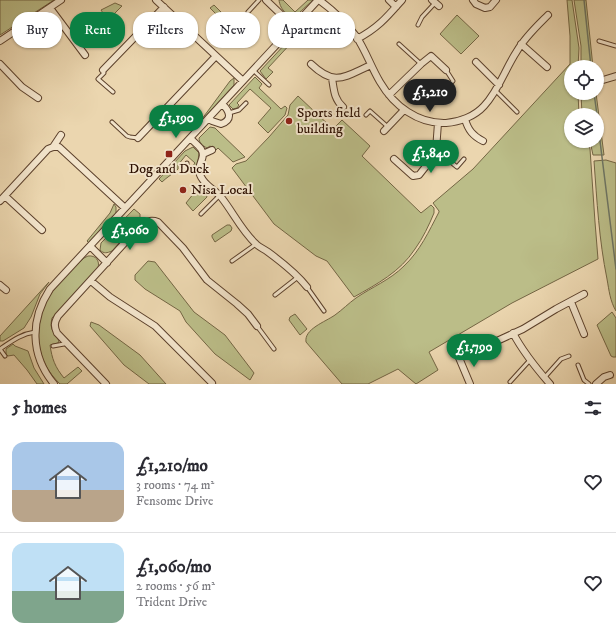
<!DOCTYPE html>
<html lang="en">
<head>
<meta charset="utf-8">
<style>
	:root { --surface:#fff; --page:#f2f2f3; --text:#2b2b33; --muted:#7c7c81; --line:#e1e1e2; --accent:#0b8043 }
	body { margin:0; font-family:"IM FELL DW Pica",serif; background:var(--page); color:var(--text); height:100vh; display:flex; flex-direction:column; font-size:15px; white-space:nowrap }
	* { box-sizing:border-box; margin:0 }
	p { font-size:13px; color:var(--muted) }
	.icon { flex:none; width:22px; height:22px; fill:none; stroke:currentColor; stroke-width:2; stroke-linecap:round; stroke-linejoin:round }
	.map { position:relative; height:384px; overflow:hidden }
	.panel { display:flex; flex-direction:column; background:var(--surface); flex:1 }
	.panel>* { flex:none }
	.banner { position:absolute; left:12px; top:12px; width:400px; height:36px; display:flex; gap:8px }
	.tools { position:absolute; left:564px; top:60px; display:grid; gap:8px }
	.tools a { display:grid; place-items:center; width:40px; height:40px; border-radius:50%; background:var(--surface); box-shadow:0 1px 3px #0004; font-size:20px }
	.price { position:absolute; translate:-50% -34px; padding:0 9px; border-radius:14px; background:var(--accent); color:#fff; font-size:13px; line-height:26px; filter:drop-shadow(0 1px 2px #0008) }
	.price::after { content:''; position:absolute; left:50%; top:24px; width:12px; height:9px; margin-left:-6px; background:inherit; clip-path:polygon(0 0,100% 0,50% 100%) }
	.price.on { background:#222; color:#fff }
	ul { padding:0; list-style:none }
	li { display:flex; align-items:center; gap:12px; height:100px; padding:0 12px }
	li+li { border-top:1px solid var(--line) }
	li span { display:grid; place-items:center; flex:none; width:112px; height:80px; border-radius:12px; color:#555 }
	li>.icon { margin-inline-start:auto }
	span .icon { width:48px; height:48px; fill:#fffc; stroke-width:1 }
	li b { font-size:17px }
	h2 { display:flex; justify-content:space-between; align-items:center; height:48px; padding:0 12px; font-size:17px }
	.tag { padding:0 14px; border-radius:16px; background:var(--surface); box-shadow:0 1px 3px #0004; font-size:14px; line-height:36px }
	.tag.on { background:var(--accent); color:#fff }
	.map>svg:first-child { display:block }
	.green { fill:#bbbd88; stroke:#746644 }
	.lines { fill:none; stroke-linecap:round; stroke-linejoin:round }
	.stream { stroke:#6d7564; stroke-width:1.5 }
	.lane-casing { stroke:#5c412c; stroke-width:5 }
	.street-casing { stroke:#5c412c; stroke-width:8 }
	.lane { stroke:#f2e4cb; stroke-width:3 }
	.street { stroke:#f2e4cb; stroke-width:6 }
	.poi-dot { fill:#8f2418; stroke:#f2e4cb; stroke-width:1.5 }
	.labels { text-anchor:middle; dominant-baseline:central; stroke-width:4; stroke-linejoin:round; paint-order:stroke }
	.poi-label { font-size:14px; fill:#2c0f00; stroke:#f2e4cb; text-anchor:start }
</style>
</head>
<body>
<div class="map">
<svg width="616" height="384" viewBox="0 0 616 384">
	<rect width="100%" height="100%" fill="#ebd6af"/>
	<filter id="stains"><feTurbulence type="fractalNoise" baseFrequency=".005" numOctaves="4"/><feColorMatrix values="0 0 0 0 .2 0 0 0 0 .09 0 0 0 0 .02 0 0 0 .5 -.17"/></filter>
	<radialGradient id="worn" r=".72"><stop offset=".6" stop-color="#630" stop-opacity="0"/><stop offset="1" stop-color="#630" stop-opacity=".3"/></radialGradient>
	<!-- green -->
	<path class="green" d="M0 0H54L0 35Z
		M279 0H283L295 12 308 0H313C311 2 301 11 299 13 289 19 280 10 279 0Z
		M567 0H572L579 48 578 67H571V93H578L579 115H571V141H587L590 149 595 222 598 259 512 303 429 352 438 370 416 384 398 369 368 384H342L306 342C304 329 325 322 335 315 342 310 349 303 356 298 372 287 390 280 404 266 420 251 429 231 439 212V211L433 203 473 169 570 64V36Z
		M574 0H586L593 67H581V46Z
		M115 3 122 6 109 19H107L101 10Z
		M214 5 232 23 242 13 251 21 243 30 241 35 239 34 230 28 210 8Z
		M314 13H319L268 68 273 72 266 79 260 71Z
		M457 15 479 36 461 54 440 34Z
		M255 77 262 84 259 88 281 109 285 106 287 108 285 115 268 133 258 123 271 108 250 89 237 103 239 105 237 108 233 109 229 105Z
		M234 78V85L196 127 230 81Z
		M581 93H596L604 155H593L590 141H597V115H582Z
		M298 96 333 129 342 120 370 146 362 156 421 213 431 205 434 208V213C429 225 423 238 415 249 400 272 377 284 354 297L327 261 316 256 274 224 232 168 236 164 246 161 269 137 288 115 290 105Z
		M210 127 215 128 217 130 245 157 233 162 218 148 216 150 210 146 207 148C203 146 199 143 199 138Z
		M193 147 199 153 197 168 196 169 191 168 195 163 186 155 178 165V169C173 174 167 177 162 182L159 179 185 151Z
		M606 160 616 163V311C610 301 609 290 607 279 599 240 597 201 594 161Z
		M194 193 206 194 207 197 193 211 186 203Z
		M114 204 116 207V213L89 243 87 241 110 213Z
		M134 209 140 214V220L112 251C107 253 104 254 100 250L101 243Z
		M227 225H230L232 228 231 231 215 242 212 237V235Z
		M88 256C96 255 100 261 98 268L52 318C49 331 54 330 59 341L58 343 50 345C52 359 55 367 64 378L78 367 82 371 67 384H60C54 378 49 372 45 364 35 344 37 316 49 297 58 282 72 270 84 258Z
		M148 261 155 262 194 312 225 335 254 373 250 380 215 354 186 322 180 311 145 289 135 280V275Z
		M49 282 40 294 31 317 24 328 3 341H0V336Z
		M612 312 616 318V357H613L611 356 597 325Z
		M295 314 307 329 300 335 289 320 290 317Z
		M91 322 99 325 140 355 166 384H149L124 365 90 326Z
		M13 344 15 346 28 351 34 368 44 384H37L27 370 14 355 8 356 6 354V349Z"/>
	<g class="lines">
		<!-- stream -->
		<path class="stream" d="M584 0 591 67
			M594 93 597 115
			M597 117 616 269"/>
		<defs>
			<path id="lane" d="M248 12 259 0
				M418 25 422 17 435 3
				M599 41 616 46
				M399 44 421 64
				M103 70 104 73 98 79 113 92
				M253 70 269 85
				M446 88 453 81 446 70
				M496 91 517 112
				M229 113 239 110 246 103
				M366 115 370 111 388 127
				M112 122 127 136 130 137 138 138
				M436 150 457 167 464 159
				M187 163V165L189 168 199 171
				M201 214 220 195
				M232 261 256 244
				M307 287 324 311
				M275 295 298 277
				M257 326 274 349
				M53 346 64 344 66 341
				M5 356 0 349C12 341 21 334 35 332
				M578 365 584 380 589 384
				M544 378 561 359 569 356
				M510 382 530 360"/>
			<path id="street" d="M156 0 243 81
				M266 0 294 27
				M319 0C333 10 346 23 356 36 366 51 371 67 380 82 394 106 418 124 446 123 460 122 475 116 484 106 499 90 505 69 517 51 525 37 537 26 548 15
				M389 0 396 7
				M432 0 439 6
				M473 0 476 4 485 8 490 7 496 0
				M50 8 85 55
				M357 39C378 28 387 17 402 0
				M0 41 61 0
				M521 44 547 67
				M476 62 499 85
				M0 64 22 87 38 98
				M311 64C335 87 344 77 371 65
				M103 70 164 7
				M332 78C334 90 334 99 343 107
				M603 80 616 76
				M389 95 421 64 431 56 446 70
				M209 118 212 121 221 124C233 120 230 111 222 104
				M465 119C468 130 473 136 483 141
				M384 131 404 110
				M138 138 216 56
				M190 138C194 142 198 145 201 149 208 160 192 166 203 180 208 187 216 191 221 197 233 212 241 230 256 244 259 247 264 249 268 252 283 263 296 273 307 287
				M53 147 61 135
				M203 154 212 150
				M394 159 413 176 419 175 430 161 436 150 438 123
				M5 196 42 230
				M0 201 48 149 53 147H59L125 208
				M90 246 107 263
				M91 281 110 297 155 326 212 383
				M0 285 6 290
				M571 302 584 334
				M513 333C523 352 536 368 550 384
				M457 353 470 384
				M460 358 523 329 556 309 584 294
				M54 384C30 355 30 320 50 289L318 0
				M106 384 57 333C54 326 54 323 58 316L139 227C145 222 150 219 158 222L183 248 207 280 237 304 248 314 257 326
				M596 384 604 377 610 375"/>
		</defs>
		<!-- lane casing -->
		<use href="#lane" class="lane-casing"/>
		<!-- street casing -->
		<use href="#street" class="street-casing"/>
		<!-- lane -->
		<use href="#lane" class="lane"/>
		<!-- street -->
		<use href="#street" class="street"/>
	</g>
	<!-- markers -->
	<g class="poi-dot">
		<circle cx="289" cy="121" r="4"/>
		<rect x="165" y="150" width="8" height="8" rx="2"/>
		<circle cx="183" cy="190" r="4"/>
	</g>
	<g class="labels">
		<!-- poi labels -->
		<g class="poi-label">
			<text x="297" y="113">Sports field<tspan x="297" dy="16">building</tspan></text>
			<text x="169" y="169" text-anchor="middle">Dog and Duck</text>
			<text x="191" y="190">Nisa Local</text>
		</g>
	</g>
	<rect width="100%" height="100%" filter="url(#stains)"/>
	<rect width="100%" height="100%" fill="url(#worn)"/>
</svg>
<div class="tools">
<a><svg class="icon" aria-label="locate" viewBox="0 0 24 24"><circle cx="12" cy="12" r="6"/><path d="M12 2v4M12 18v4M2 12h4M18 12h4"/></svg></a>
<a><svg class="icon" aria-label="layers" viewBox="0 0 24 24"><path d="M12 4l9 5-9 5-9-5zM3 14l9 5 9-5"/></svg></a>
</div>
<b class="price on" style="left:430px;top:113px">£1,210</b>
<b class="price" style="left:176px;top:139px">£1,190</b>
<b class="price" style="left:431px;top:174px">£1,840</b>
<b class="price" style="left:130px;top:251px">£1,060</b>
<b class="price" style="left:474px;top:368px">£1,790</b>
<div class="banner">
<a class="tag">Buy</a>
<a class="tag on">Rent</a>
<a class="tag">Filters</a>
<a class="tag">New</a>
<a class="tag">Apartment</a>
</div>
</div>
<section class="panel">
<h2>5 homes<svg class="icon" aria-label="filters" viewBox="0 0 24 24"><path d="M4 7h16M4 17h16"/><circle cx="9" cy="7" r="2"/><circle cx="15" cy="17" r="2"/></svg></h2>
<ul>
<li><span style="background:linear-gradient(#a9c7e8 60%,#b9a48a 0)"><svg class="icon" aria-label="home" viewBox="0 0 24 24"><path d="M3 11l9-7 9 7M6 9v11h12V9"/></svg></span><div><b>£1,210/mo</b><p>3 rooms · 74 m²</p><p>Fensome Drive</p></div><svg class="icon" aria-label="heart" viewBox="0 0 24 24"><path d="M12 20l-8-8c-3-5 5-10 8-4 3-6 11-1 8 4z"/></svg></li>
<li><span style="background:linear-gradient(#bfe0f5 60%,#7fa58c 0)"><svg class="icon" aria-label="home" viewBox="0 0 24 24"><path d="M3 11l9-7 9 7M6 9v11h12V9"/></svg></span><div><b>£1,060/mo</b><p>2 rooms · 56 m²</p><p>Trident Drive</p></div><svg class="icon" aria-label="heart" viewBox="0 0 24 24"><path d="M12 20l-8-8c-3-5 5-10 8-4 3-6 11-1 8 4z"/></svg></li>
</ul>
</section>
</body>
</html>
